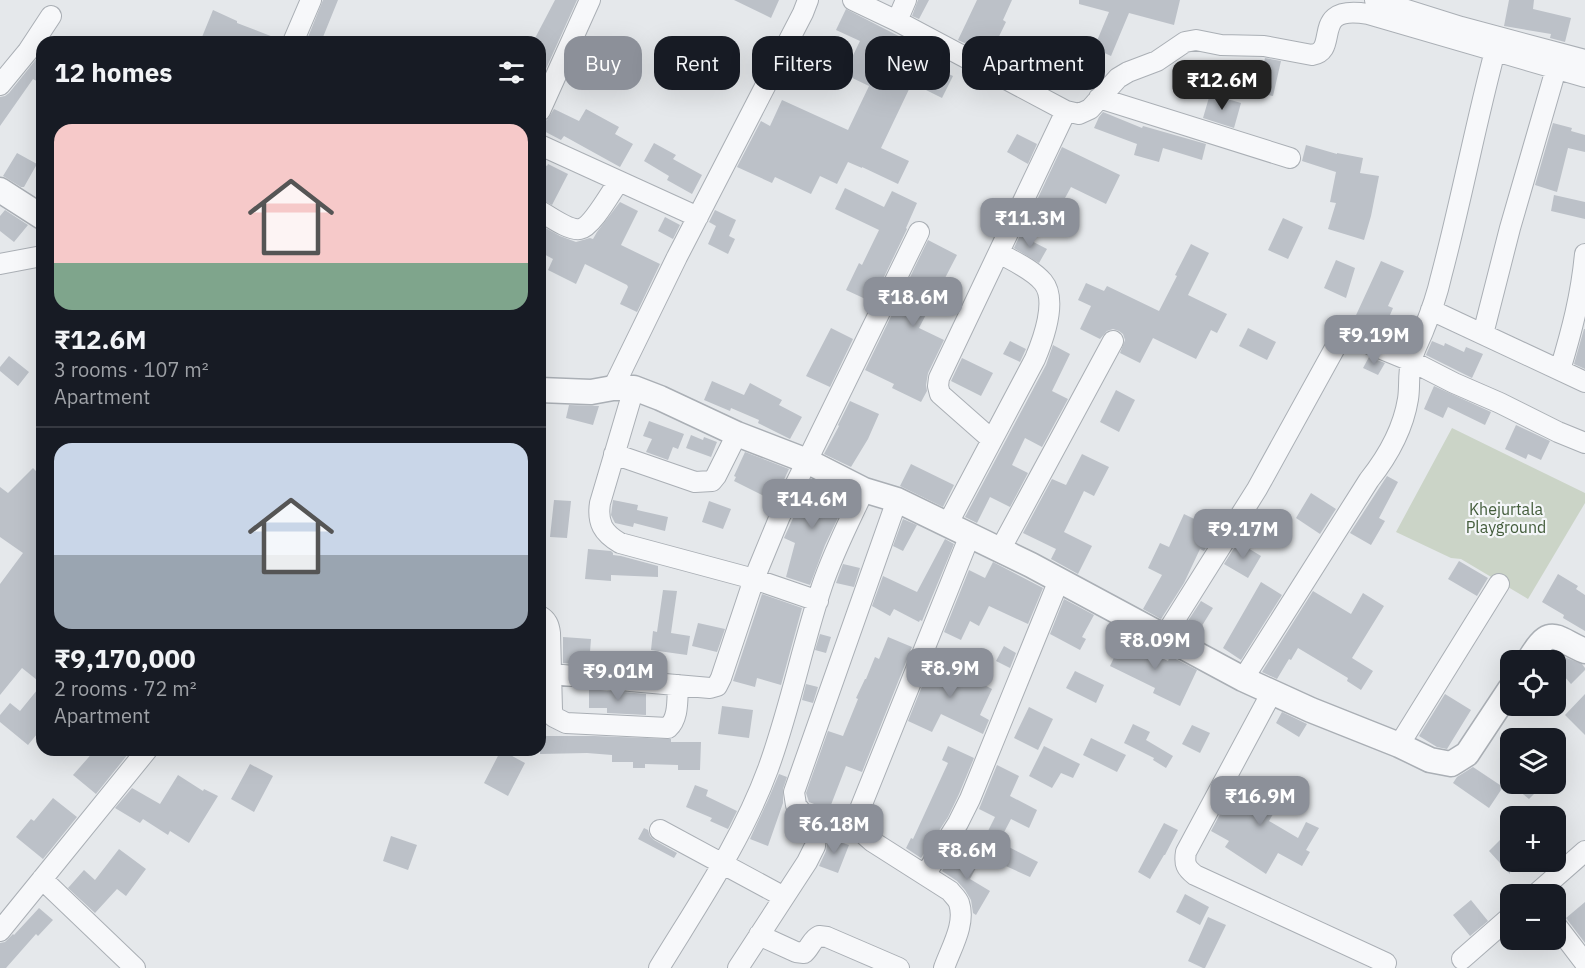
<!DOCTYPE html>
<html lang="en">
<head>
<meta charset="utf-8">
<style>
	:root { --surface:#171b24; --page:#20242c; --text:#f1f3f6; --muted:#9ea1a6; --line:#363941; --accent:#8c9099 }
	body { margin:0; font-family:"IBM Plex Sans",sans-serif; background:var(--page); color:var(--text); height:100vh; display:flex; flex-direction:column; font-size:22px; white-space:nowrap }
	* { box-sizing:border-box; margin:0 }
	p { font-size:20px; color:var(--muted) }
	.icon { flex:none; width:33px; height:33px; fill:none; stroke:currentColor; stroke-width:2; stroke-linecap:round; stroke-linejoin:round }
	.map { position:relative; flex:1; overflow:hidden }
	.drawer { position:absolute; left:36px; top:36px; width:510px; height:720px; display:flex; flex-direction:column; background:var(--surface); border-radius:18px; box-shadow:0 6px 24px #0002 }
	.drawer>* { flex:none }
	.banner { position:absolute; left:564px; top:36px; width:570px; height:54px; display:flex; gap:12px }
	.controls { position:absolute; left:1500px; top:650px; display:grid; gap:12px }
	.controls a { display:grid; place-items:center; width:66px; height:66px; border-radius:12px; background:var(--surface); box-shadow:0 6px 24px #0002; font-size:30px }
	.price { position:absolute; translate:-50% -51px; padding:0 14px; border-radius:12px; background:var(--accent); color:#fff; font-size:20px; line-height:39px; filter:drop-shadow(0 2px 3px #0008) }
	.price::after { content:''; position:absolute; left:50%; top:36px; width:18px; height:14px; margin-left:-9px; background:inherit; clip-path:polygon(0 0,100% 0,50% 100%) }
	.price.active { background:#222; color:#fff }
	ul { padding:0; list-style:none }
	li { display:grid; align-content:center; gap:12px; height:318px; padding:0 18px }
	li+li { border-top:2px solid var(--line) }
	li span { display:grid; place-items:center; height:186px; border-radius:18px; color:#555 }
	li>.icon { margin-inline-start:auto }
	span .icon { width:108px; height:108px; fill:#fffc; stroke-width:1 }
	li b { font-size:26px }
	h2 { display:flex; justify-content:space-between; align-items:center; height:72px; padding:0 18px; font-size:26px }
	.pill { padding:0 21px; border-radius:18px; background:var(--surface); box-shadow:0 6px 24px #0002; font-size:21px; line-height:54px }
	.pill.active { background:var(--accent); color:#fff }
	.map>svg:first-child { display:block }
	.green { fill:#cbd4c7 }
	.building { fill:#bcc1c8 }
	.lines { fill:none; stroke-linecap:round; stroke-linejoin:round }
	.minor-casing { stroke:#aaafb5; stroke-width:22 }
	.tertiary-casing { stroke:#aaafb5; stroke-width:27 }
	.minor { stroke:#f7f8fa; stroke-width:20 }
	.tertiary { stroke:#f7f8fa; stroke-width:24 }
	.labels { text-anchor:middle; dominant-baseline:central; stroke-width:4.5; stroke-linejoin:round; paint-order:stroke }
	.park-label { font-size:16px; fill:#445d3c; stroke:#f4f6f9 }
</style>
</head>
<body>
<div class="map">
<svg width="1585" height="968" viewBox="0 0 1585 968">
	<rect width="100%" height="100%" fill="#e5e8eb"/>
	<!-- green -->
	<path class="green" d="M1452 428 1585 493V503L1528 599 1461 559 1451 558 1396 532Z"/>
	<!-- building -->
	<path class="building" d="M323 0H338L321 42H306Z
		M555 0H577L540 82V42H533Z
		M734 0H779L771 18Z
		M918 0H929L919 19 912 16Z
		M977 0H1012L1003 20 1006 22 990 55 958 40Z
		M1079 0H1180L1174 25 1129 13 1111 56 1094 48 1109 12 1079 4Z
		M1509 0H1534L1533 9 1571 18 1565 42 1550 38 1551 34 1504 26Z
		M846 9 920 47 914 58 953 76 942 98 912 83 881 148 909 161 898 184 862 167V168L848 162 837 184 820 176 811 194 775 177 772 183 737 167 761 121 770 126 782 100 848 130 869 86 844 74 860 41 836 30Z
		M213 10 237 21V23L281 40V42H200Z
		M42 52V84L33 79 0 126V97L5 96 9 93Z
		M1265 58 1281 61 1273 96 1257 93Z
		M1210 94 1241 103 1234 128 1203 118Z
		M554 109 579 121 586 109 619 127 615 134 633 144 620 167 564 136 561 140 540 129V123L547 120Z
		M1103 112 1142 128 1143 126 1206 144 1202 160 1163 148 1159 162 1134 155 1137 144 1094 128 1099 117Z
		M1553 123 1572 128 1571 131 1585 135V152L1568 148 1557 192 1535 185Z
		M1017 134 1037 144 1028 164 1007 152Z
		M654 143 676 155 673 159 702 175 692 194 667 180 669 176 644 161Z
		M1306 145 1337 154V153L1363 158 1360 173 1379 176 1371 216 1364 240 1328 229 1336 203 1330 202 1336 172 1302 161Z
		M1062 147 1120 175 1106 204 1071 187 1058 211 1037 200Z
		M17 153 37 164 24 187H21L3 176Z
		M540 162 547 166 548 164 568 174 552 205 540 199Z
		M845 188 884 207 892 191 917 203 906 228 907 229 872 302 846 290 859 263 862 265 879 230 835 209Z
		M1554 195 1585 202V219L1551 211Z
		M620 202 638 211 621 245 660 264 637 312 620 304 628 287 627 285 585 264 576 284 548 270 553 259 540 252V225L560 236 576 242 590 238 593 239 597 232Z
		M5 210 28 225 14 242 0 231V216Z
		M715 210 736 220 729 236 735 239 728 254 708 244 716 226 709 222Z
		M665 217 680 225 673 239 658 231Z
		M1283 218 1303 227 1288 259 1268 250Z
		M1020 235 1047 249 1039 263 1014 248Z
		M928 240 957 255 919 328 944 340 928 373 926 385 927 391 921 402 892 388 894 384 865 370Z
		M1191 244 1209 253 1188 295 1227 314 1217 333 1211 330 1196 359 1153 338 1140 363 1120 353 1125 340 1123 334 1119 331 1113 329 1107 331 1100 339 1080 329 1091 306 1078 300 1086 283 1104 291 1107 286 1159 311 1177 276 1175 275Z
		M1336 260 1355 268 1346 298 1324 288Z
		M1381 261 1404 271 1388 306 1393 308 1381 336 1360 327 1351 326Z
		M831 328 853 339 830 387 806 376Z
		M1248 328 1276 342 1267 360 1239 346Z
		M1584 329H1585V369L1574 364Z
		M1010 341 1026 349 1020 362 1003 354Z
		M1432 341 1444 346 1445 343 1464 352 1466 347 1483 354 1472 378 1426 355Z
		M1053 345 1070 354 1052 391 1068 399 1042 447 1025 438 1012 465 1028 473 1010 507 990 497 977 523 965 517 1046 365Z
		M9 356 29 372 18 386 0 371V367Z
		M1369 357 1385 363 1378 375 1363 368Z
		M962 358 993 373 981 396 951 381Z
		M712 381 744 395 750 383 782 400 779 405 802 417 790 439 758 423 759 420 731 408 730 411 704 400Z
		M1434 386 1491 412 1485 425 1448 407 1443 418 1424 409Z
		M1116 390 1135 400 1119 432 1100 422Z
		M850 401 879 414 868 439 851 467 824 454 839 426 838 425Z
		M569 405 599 406 593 425 566 418Z
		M649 421 684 434 678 449 673 447 668 460 646 452 652 439 643 436Z
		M1516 425 1550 441 1541 460 1528 454 1526 459 1505 449Z
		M691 435 703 440 704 437 717 442 711 457 686 448Z
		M745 452 789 469 774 501 734 481 736 477 734 476Z
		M1082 454 1109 467 1094 496 1084 491 1064 532 1092 546 1078 574 1051 559 1056 549 1023 533 1052 479 1066 485Z
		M911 464 954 485 943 507 900 486Z
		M33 468 42 477V728L28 745 0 722V715L10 703 20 711 42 684 22 668 0 695V584L23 553 0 537V487L8 493Z
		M1387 476 1398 482 1379 518 1385 521 1371 545 1350 533Z
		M811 479 847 499 825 545 810 585 786 577 795 543 784 538Z
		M1311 493 1336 509 1320 534 1296 518Z
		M554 500 571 501 567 538 550 537Z
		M613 500 638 505 637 510 668 517 665 531 634 523 633 527 615 523 611 515Z
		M709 501 731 509 723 529 702 522Z
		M1184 514 1217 530 1204 551 1200 549 1184 583 1161 619 1143 609 1162 575 1148 568 1160 543 1169 547Z
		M903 519 917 525 903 551 893 546Z
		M945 539 954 544 922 621 920 620 919 622 894 609 890 616 872 606 883 576 917 592Z
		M1238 542 1261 556 1248 578 1224 564Z
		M588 549 611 551 613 553V555L621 556 658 566V577L611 575V581L585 579Z
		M1459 561 1488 578 1477 596 1448 579Z
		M993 562 1043 588 1028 624 989 606 979 626 970 621 961 640 944 632 969 570 985 578Z
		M843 564 860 568 854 587 836 583Z
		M1558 574 1578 586 1576 589 1585 595V631L1563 618 1564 615 1542 602Z
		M1261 582 1282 595 1241 660 1223 648Z
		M663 590 677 591 671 633 690 636 687 655 651 650 653 631 657 632Z
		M1313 591 1351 614 1363 593 1384 606 1352 658 1373 671 1361 690 1347 681 1348 678 1298 648 1291 660 1289 659 1277 679 1262 672Z
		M762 594 802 608 781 685 757 678 755 687 733 681Z
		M1064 599 1094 615 1082 637 1086 639 1080 650 1050 634Z
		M1201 601 1213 608 1195 637 1182 630Z
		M698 623 725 629 717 652 692 646Z
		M820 634 831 637 826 653 815 650Z
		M563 637 591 639 589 665 563 663Z
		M888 637 912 647 862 772 846 766 829 810 809 802 806 793 828 731 843 736 858 699 856 698 865 679H866L875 657 879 659Z
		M1123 639 1168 661 1170 656 1197 670 1180 706 1153 693 1155 688 1110 666Z
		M1004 646 1016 653 1010 668 996 661Z
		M1552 652 1582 664 1585 668V670L1571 684 1556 667V660H1549L1547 658Z
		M933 659 992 689 980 715 989 720 983 734 941 714 932 732 908 721Z
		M1075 671 1104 685 1096 703 1066 688Z
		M806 684 818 687 813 703 802 700Z
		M589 689 646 694V715L607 713V708H589Z
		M1445 694 1471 710 1447 749 1437 747 1419 736Z
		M1585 694V735L1565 715Z
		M722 706 753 710 749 738 718 734Z
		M1029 707 1053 719 1038 750 1014 738Z
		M1282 712 1307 724 1299 737 1276 723Z
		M1133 724 1150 732 1146 740 1173 756 1166 768 1153 760 1154 758 1124 743Z
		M1192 725 1210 733 1200 753 1182 744Z
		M540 736H594L671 739V742H701L700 770H678V765L645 764V768H633V762H612V755L587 753 540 754Z
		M1091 738 1126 755 1117 772 1083 755Z
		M948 746 974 758 959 794 948 817 921 858 906 848 911 838 913 839 948 763 942 760Z
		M1044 746 1080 764 1073 778 1061 773 1052 788 1029 776Z
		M95 750H124L128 754 96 794 73 775Z
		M501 750 525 763 508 796 484 783Z
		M250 764 273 776 254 812 231 799Z
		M997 765 1019 776 1010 796 1037 810 1029 828 1011 819 999 842 1038 862 1030 877 977 853 995 817 979 809Z
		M1473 767 1503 787 1489 808 1453 783 1457 777Z
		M779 774 787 777 783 789V803L768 846 750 839 768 800Z
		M178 775 203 791 204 789 218 796 189 843 170 831 168 835 143 819 140 823 115 808 132 788 160 804Z
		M1240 777 1260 788 1265 778 1287 790 1269 821 1298 838 1306 822 1319 828 1306 850 1310 852 1302 866 1278 853 1266 874 1225 847 1229 841 1211 831Z
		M1509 783H1545L1529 799Z
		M695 785 708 790 706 796 737 811 728 829 710 821 712 818 686 807Z
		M53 798 77 817 43 859 16 837 31 819 34 821Z
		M826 811 846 818V822L840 839 827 834 822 820Z
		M1164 823 1178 830 1165 855H1164L1150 879 1138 872Z
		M644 828 648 830 650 836 654 840 677 853 674 858 638 839Z
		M1510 830V874L1489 851Z
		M391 836 417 845 408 870 383 861Z
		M828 838 849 845 838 873 819 866 826 851Z
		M119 849 146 869 126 896 117 889 95 913 68 888 84 870 95 880Z
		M952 854 976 868 970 879 990 891 976 915 973 913 971 900 965 890 957 881 942 871Z
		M1185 894 1209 907 1200 925 1176 912Z
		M1471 900 1488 921 1470 936 1453 915Z
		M1585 902V943L1566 918Z
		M39 908 53 920 38 936 36 934 6 968H0V943L5 942 13 934 14 935Z
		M1208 917 1226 925 1205 968H1203L1188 961Z"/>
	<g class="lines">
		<defs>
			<path id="minor" d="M853 0 897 21 1066 111 1079 114 1090 109 1118 78 1128 72 1157 61 1185 42 1196 40 1221 45 1264 46 1312 55C1341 51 1308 4 1368 14L1585 77
				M1375 0 1461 27 1585 60
				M897 21 906 0
				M293 42 311 0
				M0 85 28 51 51 16
				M1099 98 1290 158
				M540 111 590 0
				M540 145 698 217
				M540 211C549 216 569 231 580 229 592 227 611 192 619 181
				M0 264 42 256
				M1431 310 1585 382
				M1483 334 1510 228 1556 69
				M1560 370C1572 330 1581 296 1585 254
				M613 388 677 257 803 13 808 0
				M634 388 600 503C597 523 603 533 620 543L754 579 818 601
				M991 439 940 394 938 386 939 378 1066 111
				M614 454 695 482 712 481 716 476 737 434
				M947 525 1035 359C1043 340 1058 300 1043 282 1032 269 1013 261 999 253
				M1000 550 1113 341
				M540 616C547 620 549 625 550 633L552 710 554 717 566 723 668 728C679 718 677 700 678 685
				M1164 637 1257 489 1336 346 1346 338H1355L1411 361 1454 383 1500 403 1558 432 1585 443
				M551 674 710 688 717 686 721 678 754 579 780 516 919 232
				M1243 679 1369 480C1388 456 1403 430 1408 399 1410 387 1408 375 1411 363 1413 351 1420 340 1424 329 1431 312 1437 295 1441 277 1461 202 1475 126 1495 51
				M1272 692 1186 852C1184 864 1186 868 1195 875L1386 963
				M1399 745 1499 584
				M660 830 784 897
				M925 875 958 823 970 799 1059 580
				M42 879 135 968
				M1536 894 1585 851
				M1556 925 1585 963
				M0 931 147 750
				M759 935 796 952 804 953C810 948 812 939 819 936L827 937 899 968
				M1462 959 1510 917
				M659 968C698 904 742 840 768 769 790 709 802 646 822 586 833 553 849 522 864 490
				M738 968 807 862 815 846 816 837 812 826 796 805 794 792 897 500
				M944 968C951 948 966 924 959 903 957 898 953 895 950 891L873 842C861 832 857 830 858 814L970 535"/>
			<path id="tertiary" d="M0 190 42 217
				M540 390 591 392 613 388H634L660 398 737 434 807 461 864 490 897 500 1031 565 1243 679 1311 710 1399 745 1430 760 1451 764 1467 754 1510 689
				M1529 660C1551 623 1554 638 1585 651"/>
		</defs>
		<!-- minor casing -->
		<use href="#minor" class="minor-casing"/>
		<!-- tertiary casing -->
		<use href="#tertiary" class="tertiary-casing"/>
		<!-- minor -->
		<use href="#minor" class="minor"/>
		<!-- tertiary -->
		<use href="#tertiary" class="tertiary"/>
	</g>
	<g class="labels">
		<!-- park labels -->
		<g class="park-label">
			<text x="1506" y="509">Khejurtala<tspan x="1506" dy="18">Playground</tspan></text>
		</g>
	</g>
</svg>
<div class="controls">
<a><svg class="icon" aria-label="locate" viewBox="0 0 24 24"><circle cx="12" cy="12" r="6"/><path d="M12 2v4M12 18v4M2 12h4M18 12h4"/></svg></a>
<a><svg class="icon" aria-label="layers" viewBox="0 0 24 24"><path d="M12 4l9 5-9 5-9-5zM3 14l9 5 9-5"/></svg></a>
<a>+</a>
<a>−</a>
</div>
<b class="price active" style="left:1222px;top:111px">₹12.6M</b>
<b class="price" style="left:1030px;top:249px">₹11.3M</b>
<b class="price" style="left:913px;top:328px">₹18.6M</b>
<b class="price" style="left:1374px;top:366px">₹9.19M</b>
<b class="price" style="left:812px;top:530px">₹14.6M</b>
<b class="price" style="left:1243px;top:560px">₹9.17M</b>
<b class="price" style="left:1155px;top:671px">₹8.09M</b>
<b class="price" style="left:950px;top:699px">₹8.9M</b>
<b class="price" style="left:618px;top:702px">₹9.01M</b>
<b class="price" style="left:1260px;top:827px">₹16.9M</b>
<b class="price" style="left:834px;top:855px">₹6.18M</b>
<b class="price" style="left:967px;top:881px">₹8.6M</b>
<div class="banner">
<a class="pill active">Buy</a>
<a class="pill">Rent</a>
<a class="pill">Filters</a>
<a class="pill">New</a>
<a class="pill">Apartment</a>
</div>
<section class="drawer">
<h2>12 homes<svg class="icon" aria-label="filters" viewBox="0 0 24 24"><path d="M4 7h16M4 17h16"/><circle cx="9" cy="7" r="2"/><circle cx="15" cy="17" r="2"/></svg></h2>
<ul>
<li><span style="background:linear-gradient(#f6c9c9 75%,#7fa58c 0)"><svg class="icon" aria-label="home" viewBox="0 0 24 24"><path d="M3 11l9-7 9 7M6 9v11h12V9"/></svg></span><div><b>₹12.6M</b><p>3 rooms · 107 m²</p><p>Apartment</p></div></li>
<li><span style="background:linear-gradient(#c9d6e8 60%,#9aa5b1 0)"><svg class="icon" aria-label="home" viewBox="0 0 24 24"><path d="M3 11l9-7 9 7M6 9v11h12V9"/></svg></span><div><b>₹9,170,000</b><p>2 rooms · 72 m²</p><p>Apartment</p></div></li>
</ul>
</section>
</div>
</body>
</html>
